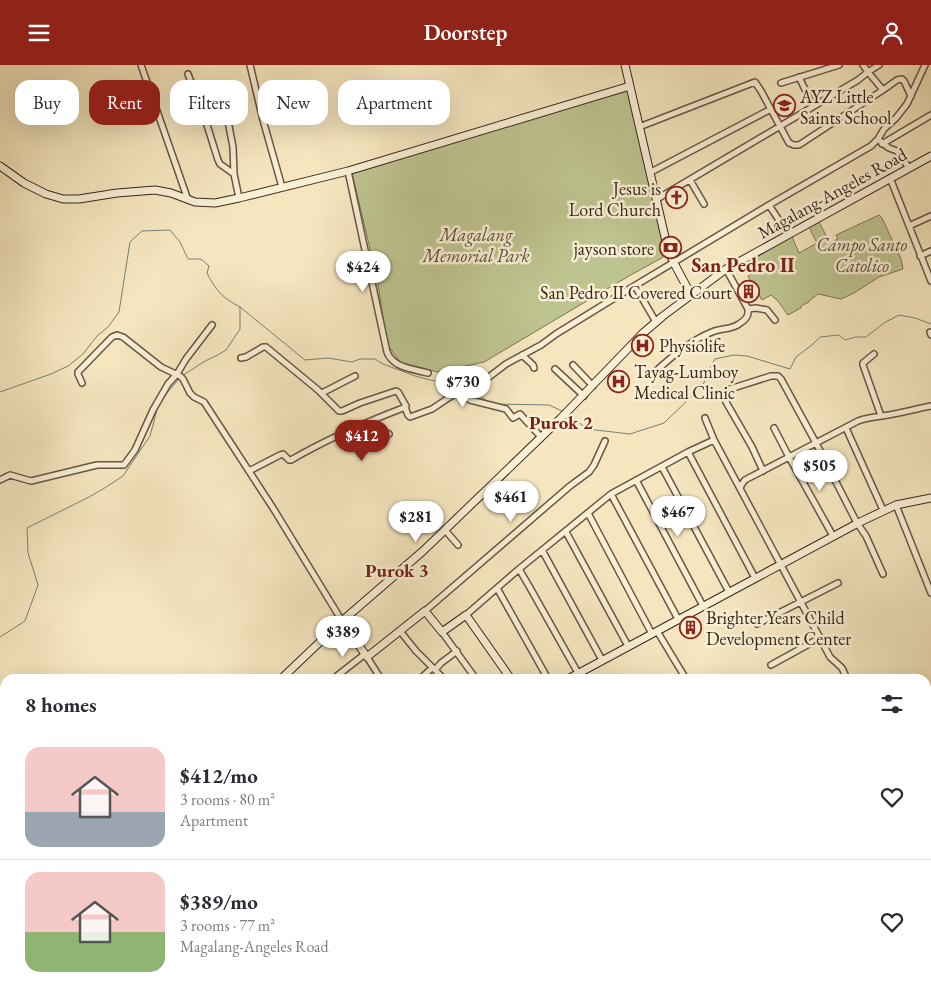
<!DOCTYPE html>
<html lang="en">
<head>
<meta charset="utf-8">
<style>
	:root { --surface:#fff; --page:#f7f7f7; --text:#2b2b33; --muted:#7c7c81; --line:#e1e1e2; --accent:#8f2418 }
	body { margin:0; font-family:"EB Garamond",serif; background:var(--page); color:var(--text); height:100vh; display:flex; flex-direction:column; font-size:19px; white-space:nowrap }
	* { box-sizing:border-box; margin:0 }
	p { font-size:16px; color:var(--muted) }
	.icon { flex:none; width:28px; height:28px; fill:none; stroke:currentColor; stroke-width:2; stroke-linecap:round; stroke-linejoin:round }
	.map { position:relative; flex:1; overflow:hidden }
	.side { position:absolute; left:0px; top:609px; width:931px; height:321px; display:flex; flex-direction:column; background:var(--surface); border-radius:15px 15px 0 0; box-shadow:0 5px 20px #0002 }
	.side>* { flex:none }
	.hud { position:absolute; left:15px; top:15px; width:500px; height:45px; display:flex; gap:10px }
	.price { position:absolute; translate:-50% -42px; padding:0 11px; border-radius:18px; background:#fff; color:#222; font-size:16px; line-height:32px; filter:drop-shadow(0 1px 2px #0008) }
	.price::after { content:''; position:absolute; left:50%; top:30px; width:15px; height:11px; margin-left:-8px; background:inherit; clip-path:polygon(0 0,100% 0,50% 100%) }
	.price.active { background:var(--accent); color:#fff }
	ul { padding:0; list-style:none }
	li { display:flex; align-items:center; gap:15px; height:125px; padding:0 25px }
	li+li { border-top:1px solid var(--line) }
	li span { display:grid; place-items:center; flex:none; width:140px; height:100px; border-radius:15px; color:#555 }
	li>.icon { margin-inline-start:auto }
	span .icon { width:60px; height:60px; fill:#fffc; stroke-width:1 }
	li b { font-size:21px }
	h2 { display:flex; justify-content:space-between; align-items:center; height:60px; padding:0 25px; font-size:21px }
	.chip { padding:0 18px; border-radius:15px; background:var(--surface); box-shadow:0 5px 20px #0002; font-size:18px; line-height:45px }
	.chip.active { background:var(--accent); color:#fff }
	header { display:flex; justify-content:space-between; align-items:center; height:65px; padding:0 25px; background:var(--accent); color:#fff; font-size:22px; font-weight:600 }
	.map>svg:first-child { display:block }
	.green { fill:#bec490; stroke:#7c7554 }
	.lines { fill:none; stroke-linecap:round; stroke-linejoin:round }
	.stream { stroke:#748276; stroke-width:1 }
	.river { stroke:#9cbfb5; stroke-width:9 }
	.street-casing { stroke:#685642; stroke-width:8 }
	.secondary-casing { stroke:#392618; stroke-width:9 }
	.street { stroke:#f8efd5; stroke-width:5 }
	.secondary { stroke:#f8efd5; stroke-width:7 }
	.labels { text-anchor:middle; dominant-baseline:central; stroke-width:5; stroke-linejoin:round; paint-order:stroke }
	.poi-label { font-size:18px; fill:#392618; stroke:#f8efd5; text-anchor:start }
	.street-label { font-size:18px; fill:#392618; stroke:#f8efd5 }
	.park-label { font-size:18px; font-style:italic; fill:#5a4e36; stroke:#f8efd5 }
	.neighbourhood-label { font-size:19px; font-weight:bold; fill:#7a1f14; stroke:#f8efd5 }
	.quarter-label { font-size:20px; font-weight:bold; fill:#7a1f14; stroke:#f8efd5 }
</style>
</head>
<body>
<header><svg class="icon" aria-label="menu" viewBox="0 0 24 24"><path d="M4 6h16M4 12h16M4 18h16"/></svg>Doorstep<svg class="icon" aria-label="person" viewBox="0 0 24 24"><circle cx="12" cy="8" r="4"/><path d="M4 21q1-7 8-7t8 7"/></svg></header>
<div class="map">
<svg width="931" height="929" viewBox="0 0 931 929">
	<rect width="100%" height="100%" fill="#f5e6bf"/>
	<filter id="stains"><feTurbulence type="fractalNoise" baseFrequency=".004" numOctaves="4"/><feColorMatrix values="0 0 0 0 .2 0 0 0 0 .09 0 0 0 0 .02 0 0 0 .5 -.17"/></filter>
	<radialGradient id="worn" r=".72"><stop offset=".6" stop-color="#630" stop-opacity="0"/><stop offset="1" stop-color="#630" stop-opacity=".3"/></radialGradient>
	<!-- green -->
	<path class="green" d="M627 24 667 190 629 211 484 297 438 307 400 297 387 279 377 213 352 108Z
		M879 150 882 153 901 194 903 204 879 212 854 228 841 234 818 229 809 236V237L801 241V243L788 250 778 236 771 230 762 235 748 211 753 208 751 205 760 200 755 193 792 172 799 188 817 178 809 162 819 157 830 178 838 174 836 170Z
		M38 925H253L255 929H41Z"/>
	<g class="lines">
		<!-- stream -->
		<path class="stream" d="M182 311 205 296 216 291 226 285 240 264V242
			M0 327 51 309 68 301 83 289 97 271 108 262 119 247 130 177 142 166 170 165 180 177 188 194H201L209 201 207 208C216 226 223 233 240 242L305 295 328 293 352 297 360 294H375L383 299 415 311 434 316 455 311 466 318 477 330 493 339 549 340 562 346
			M161 335 179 314
			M568 349 587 364 630 369 664 358 693 330 704 318 706 310 715 294 734 290 747 291 790 304 796 292 813 279 820 272 839 270 845 275 856 272H866L884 258 899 250 915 253 931 259
			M0 572 25 556 38 520 28 488 27 463 89 432 103 424 123 411 150 371 158 341"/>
		<!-- river -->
		<path class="river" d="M926 929 928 926 931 909"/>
		<defs>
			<path id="street" d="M141 0 188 135
				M250 0 263 55 282 122
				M879 0 868 7 883 25 897 15 902 14 904 16 911 31
				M188 9 207 60 218 95 220 99 234 109
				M799 12 813 41
				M781 18 839 0
				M222 25 233 82 234 109 239 133
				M639 62 755 17 761 26 789 78 794 80H799L883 25
				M880 76 889 83 897 86 909 103
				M882 79 931 50
				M348 106 387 287C393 303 413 304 428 308
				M651 107 771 44
				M890 113 931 216
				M690 115 704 139
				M657 134 858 15 868 7 863 0
				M769 140 788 169
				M909 161 931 151
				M920 191 931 186
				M635 221 656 257
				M748 244 756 243 767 245 775 255
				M930 267 931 270
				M874 289 863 298V300L881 351
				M522 290 533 300 534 303
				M241 293 246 292 263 282H266L318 325 339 346H342L360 338 396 326 398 327 406 341 403 343C364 358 327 374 291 395H289L283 389 280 390 249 406
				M573 300 593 321
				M555 304 584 331
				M655 307C672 291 691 275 712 267 721 263 731 265 739 259 745 255 749 252 748 244L726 204
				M489 312 506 299 541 280 556 269 621 229 769 140 871 81 878 74 884 64 896 53 907 39 925 0
				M82 318 78 309V307L112 272 117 270 123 272 161 302 180 311 183 314 190 328 194 332 204 337 273 443 342 556
				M322 328 355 311
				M405 342 408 350 410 352 432 344 456 328H461L470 335 506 344 513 353 520 349 541 372
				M705 353 714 375
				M846 363 883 445
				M347 366 360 388 389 369
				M688 387 755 513
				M662 402 729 527
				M763 406 752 382 726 337C724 331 724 328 730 324L771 311H778L781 314 816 378 857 458 866 471 883 509
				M0 415 10 410 31 416 97 400H124L135 385 153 345 168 319 177 309 186 294 212 260
				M636 415 703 541
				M740 423 742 419 745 415 789 392 774 363
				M611 429 678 554
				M896 440 931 528
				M588 448 652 569
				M445 465 458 480
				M566 467 628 581
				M833 471 789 392 858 356C866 353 873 352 882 351 898 349 915 344 931 341
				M542 485 602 595
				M519 504 529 521 578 608
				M497 523 548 614
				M425 546 570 421 589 407 594 400 605 376
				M466 550 519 504 611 429 688 387 714 375 820 573 830 592 842 603 847 614
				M757 559 838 518
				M400 566 416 586 444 614
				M657 566 686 614
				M442 567 476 614
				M367 592 381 614
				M771 600 820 573
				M435 605 441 598 457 586
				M333 614 365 589
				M420 614 432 603
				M926 846 931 845
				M271 925 274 929
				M588 925 590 929
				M742 925 744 929
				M843 925 844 929
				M564 929 571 925"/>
			<path id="secondary" d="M625 0 668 185 674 198 691 230
				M0 101 24 118 46 129 63 134H79L117 128 155 125 171 128 195 137 215 138 239 133 348 106 630 21
				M342 556 367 592 425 546 442 567 466 550 511 614
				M281 614 342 556 423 486 561 353 642 269 663 251 726 204 931 91
				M568 614 860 457 896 440 931 433
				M0 873 5 868"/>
		</defs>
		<!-- street casing -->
		<use href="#street" class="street-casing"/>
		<!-- secondary casing -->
		<use href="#secondary" class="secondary-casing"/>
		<!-- street -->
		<use href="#street" class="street"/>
		<!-- secondary -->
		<use href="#secondary" class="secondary"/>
	</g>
	<!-- icons -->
	<defs>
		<symbol id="school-ring" viewBox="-11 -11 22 22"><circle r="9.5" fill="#f8efd5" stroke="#8f2418" stroke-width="1.5"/><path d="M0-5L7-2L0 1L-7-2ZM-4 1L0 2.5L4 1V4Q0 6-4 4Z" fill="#8f2418"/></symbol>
		<symbol id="church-ring" viewBox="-11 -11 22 22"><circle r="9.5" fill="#f8efd5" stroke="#8f2418" stroke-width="1.5"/><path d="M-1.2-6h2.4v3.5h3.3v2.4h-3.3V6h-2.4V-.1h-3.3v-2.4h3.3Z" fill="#8f2418"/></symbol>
		<symbol id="bank-ring" viewBox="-11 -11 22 22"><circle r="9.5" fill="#f8efd5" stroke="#8f2418" stroke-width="1.5"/><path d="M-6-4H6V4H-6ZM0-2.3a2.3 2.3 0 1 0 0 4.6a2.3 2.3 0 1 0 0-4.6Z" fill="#8f2418"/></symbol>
		<symbol id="building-ring" viewBox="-11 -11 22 22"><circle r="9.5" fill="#f8efd5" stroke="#8f2418" stroke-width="1.5"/><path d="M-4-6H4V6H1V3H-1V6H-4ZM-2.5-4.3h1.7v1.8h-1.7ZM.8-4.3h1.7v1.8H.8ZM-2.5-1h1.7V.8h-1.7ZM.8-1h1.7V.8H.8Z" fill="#8f2418"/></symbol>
		<symbol id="hospital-ring" viewBox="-11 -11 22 22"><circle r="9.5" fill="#f8efd5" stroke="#8f2418" stroke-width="1.5"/><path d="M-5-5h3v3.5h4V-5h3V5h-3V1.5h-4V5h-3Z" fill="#8f2418"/></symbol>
	</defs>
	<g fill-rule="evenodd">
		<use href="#school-ring" x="772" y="28" width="25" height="25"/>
		<use href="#church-ring" x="664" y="120" width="25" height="25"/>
		<use href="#bank-ring" x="658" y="170" width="25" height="25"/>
		<use href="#building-ring" x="736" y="214" width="25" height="25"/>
		<use href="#hospital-ring" x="630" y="268" width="25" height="25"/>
		<use href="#hospital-ring" x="606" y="304" width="25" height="25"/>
		<use href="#building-ring" x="678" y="550" width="25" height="25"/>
	</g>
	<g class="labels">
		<!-- poi labels -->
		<g class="poi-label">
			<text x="800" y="31">AYZ Little<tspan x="800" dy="21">Saints School</tspan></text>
			<text x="661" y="123" text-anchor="end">Jesus is<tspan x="661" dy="21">Lord Church</tspan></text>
			<text x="654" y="183" text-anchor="end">jayson store</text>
			<text x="732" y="227" text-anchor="end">San Pedro Ⅱ Covered Court</text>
			<text x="659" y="280">Physiolife</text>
			<text x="634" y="306">Tayag-Lumboy<tspan x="634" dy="21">Medical Clinic</tspan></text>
			<text x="706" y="552">Brighter Years Child<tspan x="706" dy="21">Development Center</tspan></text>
		</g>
		<!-- street labels -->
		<g class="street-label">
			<text transform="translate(832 128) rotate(-29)">Magalang-Angeles Road</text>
		</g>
		<!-- park labels -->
		<g class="park-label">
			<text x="476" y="169">Magalang<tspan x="476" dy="21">Memorial Park</tspan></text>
			<text x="862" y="179">Campo Santo<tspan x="862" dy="21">Catolico</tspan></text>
		</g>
		<!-- neighbourhood labels -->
		<g class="neighbourhood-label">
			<text x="561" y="357">Purok 2</text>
			<text x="397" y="505">Purok 3</text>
		</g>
		<!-- quarter labels -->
		<g class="quarter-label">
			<text x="743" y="200">San Pedro II</text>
		</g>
	</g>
	<rect width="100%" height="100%" filter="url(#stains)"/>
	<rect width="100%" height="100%" fill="url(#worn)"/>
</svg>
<b class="price" style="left:363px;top:228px">$424</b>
<b class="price" style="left:463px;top:343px">$730</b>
<b class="price active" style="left:362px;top:397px">$412</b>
<b class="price" style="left:820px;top:427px">$505</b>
<b class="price" style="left:511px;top:458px">$461</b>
<b class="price" style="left:678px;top:473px">$467</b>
<b class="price" style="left:416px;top:478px">$281</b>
<b class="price" style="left:343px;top:593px">$389</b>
<div class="hud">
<a class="chip">Buy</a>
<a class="chip active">Rent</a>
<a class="chip">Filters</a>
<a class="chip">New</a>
<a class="chip">Apartment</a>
</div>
<section class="side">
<h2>8 homes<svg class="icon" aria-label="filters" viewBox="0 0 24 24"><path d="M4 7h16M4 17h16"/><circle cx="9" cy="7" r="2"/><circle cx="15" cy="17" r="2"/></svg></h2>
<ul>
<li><span style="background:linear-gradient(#f6c9c9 65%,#9aa5b1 0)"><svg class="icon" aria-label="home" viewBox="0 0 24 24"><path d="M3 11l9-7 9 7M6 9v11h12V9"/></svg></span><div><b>$412/mo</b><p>3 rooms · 80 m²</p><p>Apartment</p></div><svg class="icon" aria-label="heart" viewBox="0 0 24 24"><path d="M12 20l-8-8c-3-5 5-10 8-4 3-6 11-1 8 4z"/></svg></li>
<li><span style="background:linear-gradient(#f6c9c9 60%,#8fb573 0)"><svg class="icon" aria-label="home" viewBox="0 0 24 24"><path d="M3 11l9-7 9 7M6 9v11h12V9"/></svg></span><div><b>$389/mo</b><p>3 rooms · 77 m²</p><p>Magalang-Angeles Road</p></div><svg class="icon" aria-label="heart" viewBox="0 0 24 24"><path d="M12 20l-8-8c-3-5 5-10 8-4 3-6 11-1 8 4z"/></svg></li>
</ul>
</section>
</div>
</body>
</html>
